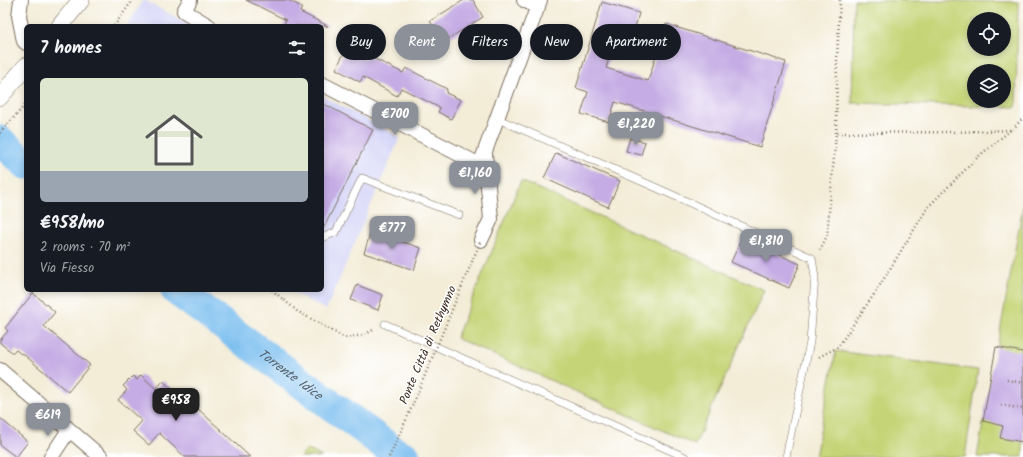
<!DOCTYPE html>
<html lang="en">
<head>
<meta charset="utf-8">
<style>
	:root { --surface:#171b24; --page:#20242c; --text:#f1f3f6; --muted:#9ea1a6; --accent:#8c9099 }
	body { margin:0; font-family:Kalam,sans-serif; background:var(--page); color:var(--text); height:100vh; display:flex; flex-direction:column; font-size:15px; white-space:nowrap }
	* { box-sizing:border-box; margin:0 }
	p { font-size:13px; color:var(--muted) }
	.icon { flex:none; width:22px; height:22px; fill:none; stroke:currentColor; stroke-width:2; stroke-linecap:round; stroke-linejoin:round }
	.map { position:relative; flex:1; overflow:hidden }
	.panel { position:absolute; left:24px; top:24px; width:300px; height:268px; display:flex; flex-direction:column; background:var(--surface); border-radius:6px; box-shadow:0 2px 6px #0003 }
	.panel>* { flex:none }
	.top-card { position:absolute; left:336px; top:24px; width:380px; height:36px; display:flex; gap:8px }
	.controls { position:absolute; left:967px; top:12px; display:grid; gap:8px }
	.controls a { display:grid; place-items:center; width:44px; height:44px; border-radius:50%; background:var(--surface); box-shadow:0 2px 6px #0003; font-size:20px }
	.price { position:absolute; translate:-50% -34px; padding:0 9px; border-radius:8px; background:var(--accent); color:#fff; font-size:13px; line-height:26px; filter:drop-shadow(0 1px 2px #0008) }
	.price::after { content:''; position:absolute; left:50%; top:24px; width:12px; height:9px; margin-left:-6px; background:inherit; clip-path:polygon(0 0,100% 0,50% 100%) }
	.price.active { background:#222; color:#fff }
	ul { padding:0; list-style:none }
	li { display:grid; align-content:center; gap:8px; height:212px; padding:0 16px }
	li span { display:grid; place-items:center; height:124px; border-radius:6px; color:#555 }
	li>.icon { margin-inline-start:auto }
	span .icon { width:72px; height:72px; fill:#fffc; stroke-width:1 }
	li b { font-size:17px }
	h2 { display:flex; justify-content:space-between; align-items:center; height:48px; padding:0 16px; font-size:17px }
	.chip { padding:0 14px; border-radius:18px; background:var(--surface); box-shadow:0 2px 6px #0003; font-size:14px; line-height:36px }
	.chip.active { background:var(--accent); color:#fff }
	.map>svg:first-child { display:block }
	.built { fill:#d7d7f8 }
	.green { fill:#c5d476; stroke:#807f4a; fill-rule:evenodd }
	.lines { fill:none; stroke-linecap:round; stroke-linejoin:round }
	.river { stroke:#79bdef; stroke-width:31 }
	.building { fill:#c5ace4 }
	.service-casing { stroke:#7b6e5f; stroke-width:8 }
	.minor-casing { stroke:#7b6e5f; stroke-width:16 }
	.tertiary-casing { stroke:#7b6e5f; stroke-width:18 }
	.path { stroke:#7b6e5f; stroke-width:2.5; stroke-dasharray:1 3; stroke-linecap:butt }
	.service { stroke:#fff; stroke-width:7 }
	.minor { stroke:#fff; stroke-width:14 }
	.tertiary { stroke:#fff; stroke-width:17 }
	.path-bridge { stroke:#7b6e5f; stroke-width:2.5; stroke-dasharray:1 3; stroke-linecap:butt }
	.labels { text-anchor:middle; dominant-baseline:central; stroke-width:3; stroke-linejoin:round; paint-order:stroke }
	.street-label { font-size:12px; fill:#3b2a1e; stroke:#fff }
	.water-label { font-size:13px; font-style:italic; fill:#515d67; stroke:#fff }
</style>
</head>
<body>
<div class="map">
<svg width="1023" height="457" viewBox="0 0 1023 457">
	<rect width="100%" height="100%" fill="#fff"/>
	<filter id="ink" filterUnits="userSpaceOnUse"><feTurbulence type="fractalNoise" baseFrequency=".025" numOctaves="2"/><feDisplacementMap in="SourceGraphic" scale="8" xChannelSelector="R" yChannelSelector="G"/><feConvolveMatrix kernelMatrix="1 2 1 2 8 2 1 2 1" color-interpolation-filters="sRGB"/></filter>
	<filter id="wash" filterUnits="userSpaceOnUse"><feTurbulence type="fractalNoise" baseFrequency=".012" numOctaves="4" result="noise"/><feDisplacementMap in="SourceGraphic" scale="16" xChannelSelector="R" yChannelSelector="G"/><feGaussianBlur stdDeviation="0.9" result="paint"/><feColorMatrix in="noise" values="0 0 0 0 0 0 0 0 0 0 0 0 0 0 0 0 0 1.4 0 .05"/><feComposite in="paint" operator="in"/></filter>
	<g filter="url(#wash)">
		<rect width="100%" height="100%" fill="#f3ecd7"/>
		<!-- built -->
		<path class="built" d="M143 0H144L192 26H127Z
			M322 96 400 137 326 310 289 290H322Z"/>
		<!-- green -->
		<path class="green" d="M854 0 1018 2 1016 107 852 103ZM974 19H1004V49H974ZM974 71H1004V101H974Z
			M521 181 764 290 695 445 456 338Z
			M1023 206V457H977Z
			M836 351 978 370 965 457H815Z
			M307 449 322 457H300Z"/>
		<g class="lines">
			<!-- river -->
			<g class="river">
				<path d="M0 141 26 164"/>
				<path id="s1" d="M176 290 396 453 405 457"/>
			</g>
		</g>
		<g id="blocks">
			<!-- building -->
			<path class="building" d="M246 0H288L302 7 300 12 328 26H283L286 20Z
				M464 0H473L483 17 443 42 430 21Z
				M602 2 639 13 632 39 617 34 606 68 648 81 666 24 786 62 760 147 615 102 609 122 581 114 588 92 576 88Z
				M346 49 365 59 367 55 403 73 406 68 447 89 446 93 461 100 451 119 438 112 440 108 401 88 397 96 363 77 360 82 336 69Z
				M322 103 373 130 322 231Z
				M630 138 645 142 641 155 626 151Z
				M556 153 620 181 608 207 544 178Z
				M371 231 421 248 414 270 364 253Z
				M742 238 800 264 789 288 731 262Z
				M357 285 383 295 378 310 351 300Z
				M33 293 55 312 44 326 90 365 68 392 22 353 21 354 16 350 13 353 0 343V340L8 331 5 328Z
				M996 347 1023 352V442L1000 438 1003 426 983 421Z
				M141 375 156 389 163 381 194 409 196 407 250 457H185L159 433 149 445 133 431 142 421 118 400 127 390 123 386 133 376 137 380Z
				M0 418 28 442 16 457 0 445Z"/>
		</g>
	</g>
	<g filter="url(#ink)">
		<use href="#blocks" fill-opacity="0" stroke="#7b6e5f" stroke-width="1"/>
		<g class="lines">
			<defs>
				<path id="service" d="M498 119 657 188 812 258 815 277 810 342 786 457
					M322 238 336 232 362 178 459 215
					M385 324 685 457"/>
				<path id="minor" d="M21 0 19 16 24 41 26 43
					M190 0 184 11 209 26
					M524 0 538 7
					M322 84 480 165 540 0
					M481 240 491 219 485 154
					M0 370 101 457
					M51 457 69 430"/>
				<path id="tertiary" d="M60 26 81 0
					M0 97 26 66"/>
			</defs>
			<!-- service casing -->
			<use href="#service" class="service-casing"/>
			<!-- minor casing -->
			<use href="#minor" class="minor-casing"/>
			<!-- tertiary casing -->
			<use href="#tertiary" class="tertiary-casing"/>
			<!-- path -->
			<path class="path" d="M114 26 133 0
				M0 133 26 104
				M836 133 837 58 840 0
				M820 250 827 236 836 133 956 132 1012 130 1023 118
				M272 290 297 311 345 338 364 335 375 329
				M819 357 838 347 877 290 928 207 980 155 1011 130
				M1007 380 1023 383
				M1001 405 1023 409"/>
			<!-- service -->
			<use href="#service" class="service"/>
			<!-- minor -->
			<use href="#minor" class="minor"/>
			<!-- tertiary -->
			<use href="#tertiary" class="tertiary"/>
			<!-- path-bridge -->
			<path class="path-bridge" d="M389 457 408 416 481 240"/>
		</g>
	</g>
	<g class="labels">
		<!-- street labels -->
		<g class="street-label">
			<text transform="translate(428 345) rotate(-67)">Ponte Città di Rethymno</text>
		</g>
		<!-- water labels -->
		<g class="water-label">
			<text stroke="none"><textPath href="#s1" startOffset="142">Torrente Idice</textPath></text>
		</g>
	</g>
</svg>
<div class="controls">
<a><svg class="icon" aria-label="locate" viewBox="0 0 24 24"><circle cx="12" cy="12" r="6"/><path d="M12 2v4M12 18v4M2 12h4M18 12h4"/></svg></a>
<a><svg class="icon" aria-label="layers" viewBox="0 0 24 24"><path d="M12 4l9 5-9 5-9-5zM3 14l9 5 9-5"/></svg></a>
</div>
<b class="price" style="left:395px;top:136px">€700</b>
<b class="price" style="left:636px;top:146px">€1,220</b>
<b class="price" style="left:475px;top:195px">€1,160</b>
<b class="price" style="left:392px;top:250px">€777</b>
<b class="price" style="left:766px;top:263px">€1,810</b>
<b class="price active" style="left:176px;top:422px">€958</b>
<b class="price" style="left:48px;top:437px">€619</b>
<div class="top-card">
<a class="chip">Buy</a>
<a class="chip active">Rent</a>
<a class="chip">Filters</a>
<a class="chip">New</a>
<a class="chip">Apartment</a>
</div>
<section class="panel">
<h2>7 homes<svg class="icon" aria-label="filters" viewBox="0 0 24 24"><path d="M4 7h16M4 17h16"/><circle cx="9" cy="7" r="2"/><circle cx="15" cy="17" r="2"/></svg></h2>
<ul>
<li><span style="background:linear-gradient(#dfe7d0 75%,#9aa5b1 0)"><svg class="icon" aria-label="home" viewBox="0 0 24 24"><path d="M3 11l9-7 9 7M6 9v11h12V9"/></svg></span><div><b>€958/mo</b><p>2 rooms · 70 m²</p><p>Via Fiesso</p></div></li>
</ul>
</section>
</div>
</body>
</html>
